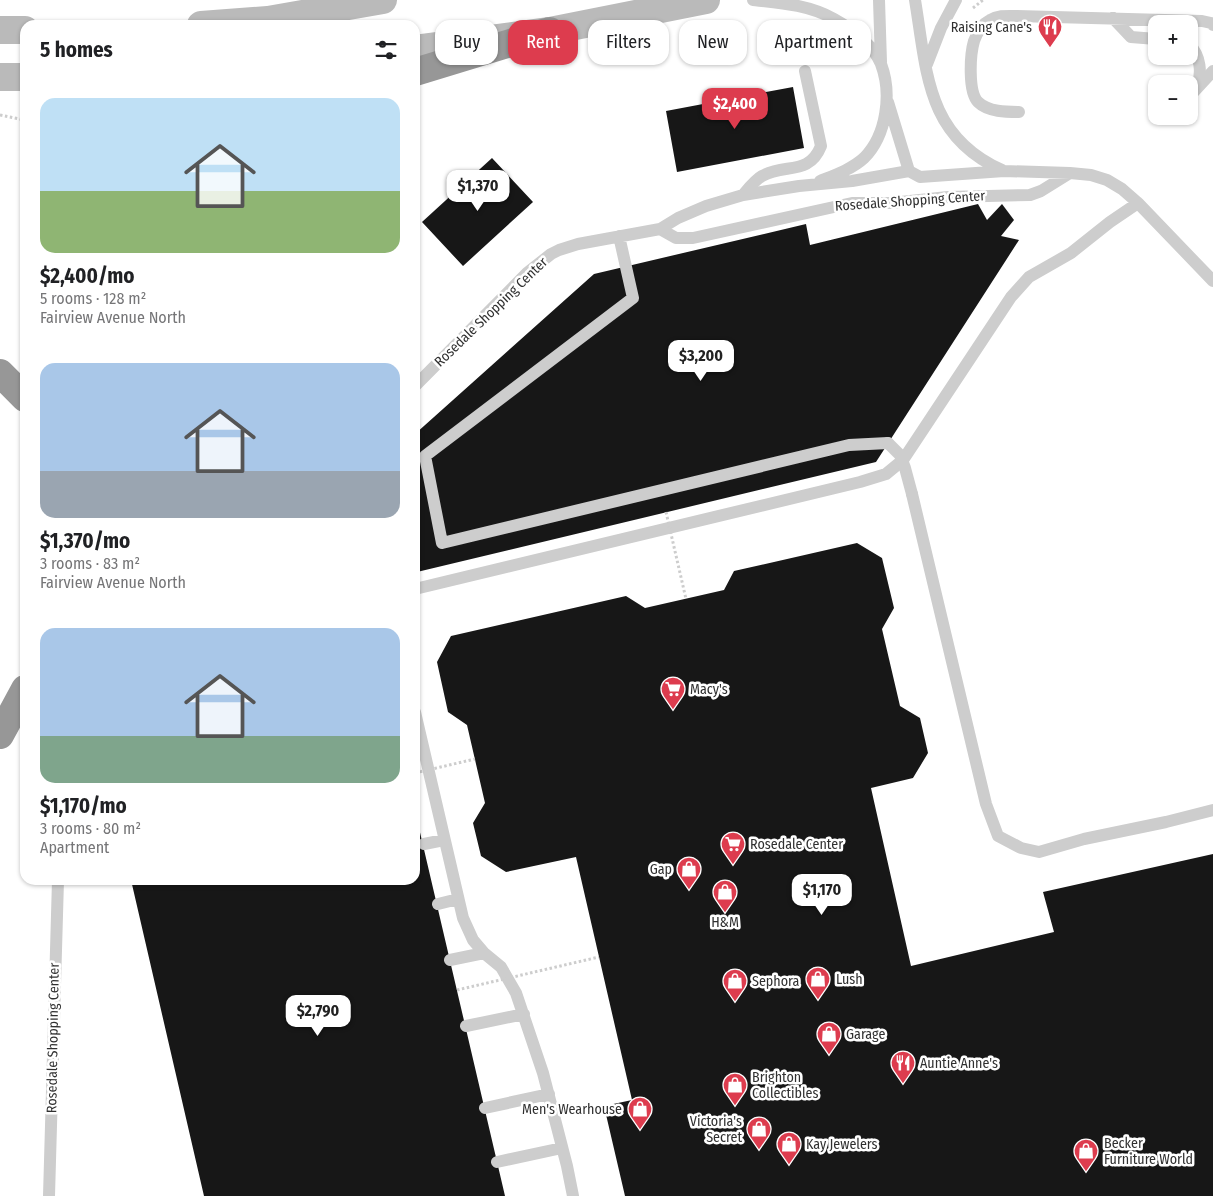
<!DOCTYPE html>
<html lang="en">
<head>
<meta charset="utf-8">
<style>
	:root { --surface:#fff; --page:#f6f6f6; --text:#202124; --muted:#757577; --accent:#dd3c4e }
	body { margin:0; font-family:"Fira Sans Condensed",sans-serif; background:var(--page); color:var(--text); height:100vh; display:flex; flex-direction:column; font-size:19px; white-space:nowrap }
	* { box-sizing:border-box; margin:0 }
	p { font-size:16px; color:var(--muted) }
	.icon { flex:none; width:28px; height:28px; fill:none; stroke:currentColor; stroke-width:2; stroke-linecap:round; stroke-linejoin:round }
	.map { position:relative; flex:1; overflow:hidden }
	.details { position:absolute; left:20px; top:20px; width:400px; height:865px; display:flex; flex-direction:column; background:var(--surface); border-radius:15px; box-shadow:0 1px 4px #0004 }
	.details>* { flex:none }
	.hud { position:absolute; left:435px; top:20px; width:475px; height:45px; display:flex; gap:10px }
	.tools { position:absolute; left:1148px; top:15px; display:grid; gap:10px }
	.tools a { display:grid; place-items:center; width:50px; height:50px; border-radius:10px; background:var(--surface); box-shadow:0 1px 4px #0004; font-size:25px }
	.price { position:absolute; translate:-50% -42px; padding:0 11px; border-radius:10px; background:#fff; color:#222; font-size:16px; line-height:32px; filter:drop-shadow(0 1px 2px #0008) }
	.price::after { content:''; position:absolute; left:50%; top:30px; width:15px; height:11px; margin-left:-8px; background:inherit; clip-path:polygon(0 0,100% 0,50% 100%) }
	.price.active { background:var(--accent); color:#fff }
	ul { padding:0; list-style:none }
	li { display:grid; align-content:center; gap:10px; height:265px; padding:0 20px }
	li span { display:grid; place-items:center; height:155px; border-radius:15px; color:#555 }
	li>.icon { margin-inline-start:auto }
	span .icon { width:90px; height:90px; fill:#fffc; stroke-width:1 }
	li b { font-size:21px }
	h2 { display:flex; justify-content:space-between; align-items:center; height:60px; padding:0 20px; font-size:21px }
	.chip { padding:0 18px; border-radius:15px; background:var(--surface); box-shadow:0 1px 4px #0004; font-size:18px; line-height:45px }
	.chip.active { background:var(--accent); color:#fff }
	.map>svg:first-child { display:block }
	.building { fill:#171717 }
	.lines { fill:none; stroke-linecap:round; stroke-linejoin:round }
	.path { stroke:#cdcdcd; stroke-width:3; stroke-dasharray:2.5 2.5; stroke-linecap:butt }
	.lane { stroke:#cdcdcd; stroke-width:12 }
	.secondary { stroke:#bababa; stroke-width:28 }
	.highway { stroke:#979797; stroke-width:28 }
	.path-bridge { stroke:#cdcdcd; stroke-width:3; stroke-dasharray:2.5 2.5; stroke-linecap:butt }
	.lane-bridge { stroke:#cdcdcd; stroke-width:12 }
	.labels { text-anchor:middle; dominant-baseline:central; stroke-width:5; stroke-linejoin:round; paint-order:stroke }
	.poi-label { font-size:14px; fill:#303030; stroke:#fff; text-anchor:start }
	.street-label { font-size:14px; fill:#303030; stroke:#fff }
</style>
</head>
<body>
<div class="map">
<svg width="1213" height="1196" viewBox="0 0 1213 1196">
	<rect width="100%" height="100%" fill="#fff"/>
	<!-- building -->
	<path class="building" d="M793 87 804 148 677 172 666 111Z
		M492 158 533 202 463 266 422 222Z
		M978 204 987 220 1002 204 1014 220 1001 236 1019 240 876 462 417 572 415 564V434L594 274 806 224 810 245Z
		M857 543 882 558 894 608 882 629 900 706 920 718 928 753 913 778 871 788 911 966 1054 932 1043 892 1213 854V1196H625L604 1106 632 1100 576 857 506 872 481 856 473 823 485 803 467 725 448 712 437 662 451 636 626 596 645 608 724 590 734 571Z
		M415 811 505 1196H204L131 880H415Z"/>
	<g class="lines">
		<!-- path -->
		<path class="path" d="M973 8 983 0
			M0 115 25 120"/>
		<!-- lane -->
		<path class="lane" d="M753 0C781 3 809 5 834 19 852 29 873 45 881 64 892 93 887 135 864 158 852 169 835 175 820 181
			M879 0 881 62
			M915 0C927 72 926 136 1002 170
			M1113 18 1131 37 1156 39
			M1189 44C1201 56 1202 73 1197 88
			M927 64 941 28 956 0
			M1189 97 1213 71
			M888 102 909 171
			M1019 112C1007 112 988 112 978 102 968 92 970 55 974 41 977 33 982 24 990 20 998 15 1008 16 1017 16L1202 21 1211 23 1213 25
			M743 195C748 189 755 180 762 176 785 163 809 176 821 146L805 71
			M660 229 676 238H693L852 203H891L948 197 1030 195 1041 191 1070 173
			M619 236 633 298 425 456 442 543 849 445 888 443
			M415 386 527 273 551 254 559 250 578 244 660 229 678 218 706 206 743 195 799 186 852 181 909 171 920 177 1004 171 1070 173 1091 175 1107 180 1122 189 1138 203 1213 281
			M912 494 986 804 998 836 1021 848 1039 852 1084 839 1166 822 1213 810
			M415 589 860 482 886 474 903 460 1011 297 1029 277 1071 253 1110 222 1138 203
			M415 712 463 918 473 940 484 953 501 967 516 993 543 1073 567 1166 573 1196
			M424 844 444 840
			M438 904 458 899
			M450 960 484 953
			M466 1026 524 1014
			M485 1108 549 1094
			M497 1162 562 1148
			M49 1196 58 880"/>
		<!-- secondary -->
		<path class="secondary" d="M201 25 268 20 383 0
			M0 30H25
			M415 49 550 31 706 0
			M0 77H25"/>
		<!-- highway -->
		<path class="highway" d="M415 72 550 31
			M0 373 25 398
			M0 735 25 689"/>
		<!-- path-bridge -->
		<path class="path-bridge" d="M666 512 686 599
			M415 773 475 759
			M457 990 599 957"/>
		<!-- lane-bridge -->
		<path class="lane-bridge" d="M888 443 900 455 905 468 912 494"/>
	</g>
	<!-- icons -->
	<defs>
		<symbol id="restaurant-pin" viewBox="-11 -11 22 30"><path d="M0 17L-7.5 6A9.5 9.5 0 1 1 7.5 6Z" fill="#dd3c4e" stroke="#fff"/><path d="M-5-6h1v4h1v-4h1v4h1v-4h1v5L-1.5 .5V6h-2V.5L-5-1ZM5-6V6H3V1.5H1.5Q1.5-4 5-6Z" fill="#fff"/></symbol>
		<symbol id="supermarket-pin" viewBox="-11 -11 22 30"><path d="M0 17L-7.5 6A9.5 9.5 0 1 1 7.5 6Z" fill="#dd3c4e" stroke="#fff"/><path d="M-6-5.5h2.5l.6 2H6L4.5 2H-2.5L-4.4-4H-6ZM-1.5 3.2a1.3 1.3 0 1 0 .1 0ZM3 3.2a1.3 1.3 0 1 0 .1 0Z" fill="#fff"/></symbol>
		<symbol id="shop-pin" viewBox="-11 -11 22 30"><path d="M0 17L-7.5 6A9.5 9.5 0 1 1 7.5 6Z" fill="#dd3c4e" stroke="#fff"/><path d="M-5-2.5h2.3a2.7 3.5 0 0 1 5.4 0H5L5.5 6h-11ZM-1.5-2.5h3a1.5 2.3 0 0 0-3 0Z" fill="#fff"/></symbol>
	</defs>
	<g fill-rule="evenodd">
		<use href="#restaurant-pin" x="1036" y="13" width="28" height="38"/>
		<use href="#supermarket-pin" x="659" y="675" width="28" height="38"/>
		<use href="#supermarket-pin" x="719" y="830" width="28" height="38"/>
		<use href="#shop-pin" x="675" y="855" width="28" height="38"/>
		<use href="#shop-pin" x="711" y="878" width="28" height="38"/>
		<use href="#shop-pin" x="804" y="965" width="28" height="38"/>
		<use href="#shop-pin" x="721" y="967" width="28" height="38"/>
		<use href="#shop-pin" x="815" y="1020" width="28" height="38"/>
		<use href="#restaurant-pin" x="889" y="1049" width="28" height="38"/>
		<use href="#shop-pin" x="721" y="1071" width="28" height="38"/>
		<use href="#shop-pin" x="626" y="1095" width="28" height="38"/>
		<use href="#shop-pin" x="745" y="1115" width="28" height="38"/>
		<use href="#shop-pin" x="775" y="1130" width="28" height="38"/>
		<use href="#shop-pin" x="1072" y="1137" width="28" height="38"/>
	</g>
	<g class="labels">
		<!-- poi labels -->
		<g class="poi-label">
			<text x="1032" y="27" text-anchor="end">Raising Cane's</text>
			<text x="690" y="689">Macy's</text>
			<text x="750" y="844">Rosedale Center</text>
			<text x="672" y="869" text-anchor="end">Gap</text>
			<text x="725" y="922" text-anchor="middle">H&amp;M</text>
			<text x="836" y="979">Lush</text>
			<text x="752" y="981">Sephora</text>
			<text x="846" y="1034">Garage</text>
			<text x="920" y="1063">Auntie Anne's</text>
			<text x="752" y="1077">Brighton<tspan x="752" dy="16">Collectibles</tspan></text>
			<text x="622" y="1109" text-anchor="end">Men's Wearhouse</text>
			<text x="742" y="1121" text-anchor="end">Victoria's<tspan x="742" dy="16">Secret</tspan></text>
			<text x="1104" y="1143">Becker<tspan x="1104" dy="16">Furniture World</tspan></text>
			<text x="806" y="1144">Kay Jewelers</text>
		</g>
		<!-- street labels -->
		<g class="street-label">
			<text transform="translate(910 201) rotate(-4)">Rosedale Shopping Center</text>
			<text transform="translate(491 312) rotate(-44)">Rosedale Shopping Center</text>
			<text transform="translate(53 1038) rotate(-89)">Rosedale Shopping Center</text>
		</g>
	</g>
</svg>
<div class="tools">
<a>+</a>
<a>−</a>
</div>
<b class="price active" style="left:735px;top:130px">$2,400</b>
<b class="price" style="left:478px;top:212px">$1,370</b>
<b class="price" style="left:701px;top:382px">$3,200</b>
<b class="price" style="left:822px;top:916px">$1,170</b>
<b class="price" style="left:318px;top:1037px">$2,790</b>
<div class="hud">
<a class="chip">Buy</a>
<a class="chip active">Rent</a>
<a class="chip">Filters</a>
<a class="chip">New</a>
<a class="chip">Apartment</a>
</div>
<section class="details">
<h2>5 homes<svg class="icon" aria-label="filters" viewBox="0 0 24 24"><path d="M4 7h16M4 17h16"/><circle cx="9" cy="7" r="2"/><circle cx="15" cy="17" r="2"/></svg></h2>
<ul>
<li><span style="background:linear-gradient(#bfe0f5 60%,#8fb573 0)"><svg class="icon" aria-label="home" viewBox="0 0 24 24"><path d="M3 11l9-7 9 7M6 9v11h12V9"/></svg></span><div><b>$2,400/mo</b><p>5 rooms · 128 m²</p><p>Fairview Avenue North</p></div></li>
<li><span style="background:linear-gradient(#a9c7e8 70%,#9aa5b1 0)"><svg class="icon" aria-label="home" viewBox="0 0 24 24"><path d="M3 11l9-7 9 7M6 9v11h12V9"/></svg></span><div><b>$1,370/mo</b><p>3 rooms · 83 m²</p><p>Fairview Avenue North</p></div></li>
<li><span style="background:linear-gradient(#a9c7e8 70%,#7fa58c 0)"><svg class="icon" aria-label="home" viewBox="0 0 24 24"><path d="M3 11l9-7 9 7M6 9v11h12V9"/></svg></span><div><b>$1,170/mo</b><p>3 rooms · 80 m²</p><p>Apartment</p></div></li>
</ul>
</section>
</div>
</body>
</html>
